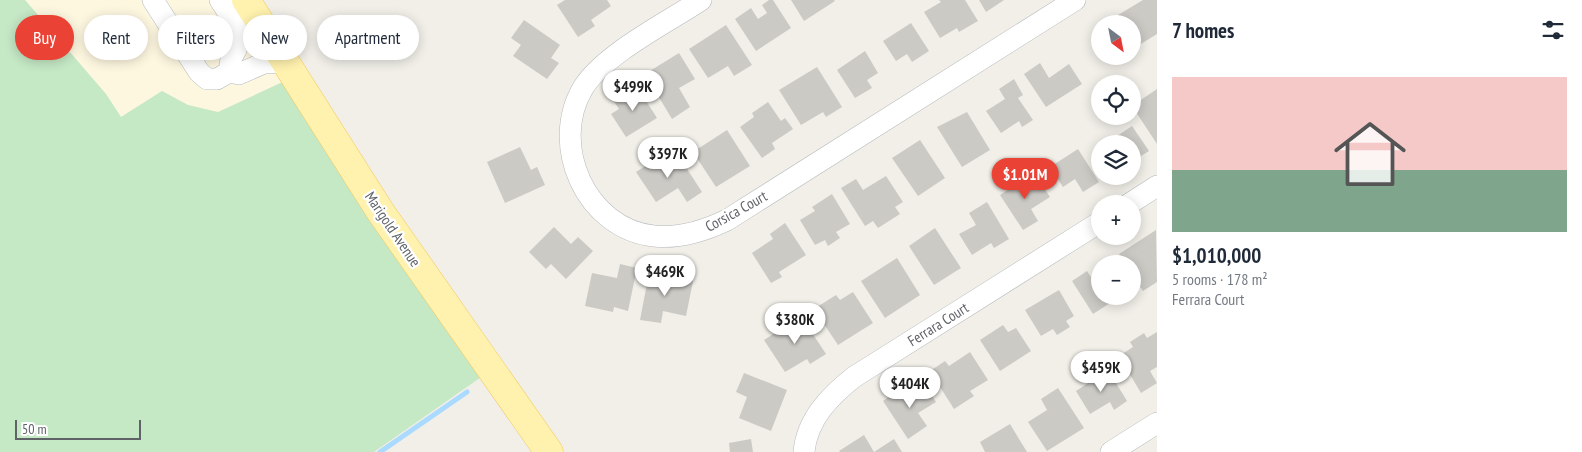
<!DOCTYPE html>
<html lang="en">
<head>
<meta charset="utf-8">
<style>
	:root { --surface:#fff; --page:#f2f2f3; --text:#1f2937; --muted:#747a83; --line:#e0e1e3; --accent:#ea4335 }
	body { margin:0; font-family:"PT Sans Narrow",sans-serif; background:var(--page); color:var(--text); height:100vh; display:flex; flex-direction:column; font-size:19px; white-space:nowrap }
	* { box-sizing:border-box; margin:0 }
	p { font-size:16px; color:var(--muted) }
	.icon { flex:none; width:28px; height:28px; fill:none; stroke:currentColor; stroke-width:2; stroke-linecap:round; stroke-linejoin:round }
	.map { position:relative; flex:1; overflow:hidden }
	.sheet { display:flex; flex-direction:column; background:var(--surface); width:425px }
	.sheet>* { flex:none }
	.banner { position:absolute; left:15px; top:15px; width:475px; height:45px; display:flex; gap:10px }
	.needle { width:32px; rotate:148deg }
	.tools { position:absolute; left:1091px; top:15px; display:grid; gap:10px }
	.tools a { display:grid; place-items:center; width:50px; height:50px; border-radius:50%; background:var(--surface); box-shadow:0 2px 12px #0003; font-size:25px }
	.scale { position:absolute; left:15px; bottom:12px; width:126px; box-sizing:border-box; padding-left:5px; border:2px solid #5f6368; border-top:0; font-size:14px; line-height:18px; white-space:nowrap; color:#5f6368; -webkit-text-stroke:4px #fff; paint-order:stroke }
	.price { position:absolute; translate:-50% -42px; padding:0 11px; border-radius:18px; background:#fff; color:#222; font-size:16px; line-height:32px; filter:drop-shadow(0 1px 2px #0008) }
	.price::after { content:''; position:absolute; left:50%; top:30px; width:15px; height:11px; margin-left:-8px; background:inherit; clip-path:polygon(0 0,100% 0,50% 100%) }
	.price.on { background:var(--accent); color:#fff }
	ul { padding:0; list-style:none }
	li { display:grid; align-content:center; gap:10px; height:265px; padding:0 15px }
	li+li { border-top:1px solid var(--line) }
	li span { display:grid; place-items:center; height:155px; border-radius:0px; color:#555 }
	li>.icon { margin-inline-start:auto }
	span .icon { width:90px; height:90px; fill:#fffc; stroke-width:1 }
	li b { font-size:21px }
	h2 { display:flex; justify-content:space-between; align-items:center; height:60px; padding:0 15px; font-size:21px }
	.tag { padding:0 18px; border-radius:22px; background:var(--surface); box-shadow:0 2px 12px #0003; font-size:18px; line-height:45px }
	.tag.on { background:var(--accent); color:#fff }
	main { display:flex; flex:1; min-height:0 }
	.map>svg:first-child { display:block }
	.commercial { fill:#fef7e0 }
	.green { fill:#c5e8c5 }
	.lines { fill:none; stroke-linecap:round; stroke-linejoin:round }
	.stream { stroke:#aadaff; stroke-width:5 }
	.building { fill:#cccac5 }
	.minor-casing { stroke:#b5b8bc; stroke-width:22 }
	.major-casing { stroke:#f2c960; stroke-width:29 }
	.minor { stroke:#fff; stroke-width:21 }
	.major { stroke:#fff2af; stroke-width:28 }
	.labels { text-anchor:middle; dominant-baseline:central; stroke-width:4.5; stroke-linejoin:round; paint-order:stroke }
	.street-label { font-size:15px; fill:#5f6368; stroke:#fff }
</style>
</head>
<body>
<main>
<div class="map">
<svg width="1157" height="452" viewBox="0 0 1157 452">
	<rect width="100%" height="100%" fill="#f1efe8"/>
	<!-- commercial -->
	<path class="commercial" d="M25 0H235L287 80 217 113 188 105 162 91 121 117 106 94Z"/>
	<!-- green -->
	<path class="green" d="M0 0H25L106 94 121 117 162 91 188 105 218 112 287 80 484 375 374 452H0Z"/>
	<g class="lines">
		<!-- stream -->
		<path class="stream" d="M380 452 467 392"/>
	</g>
	<!-- building -->
	<path class="building" d="M565 0H607L611 6 591 20 595 26 578 37 557 5Z
		M769 0H773L791 28 756 51 735 19 751 8 758 19 767 13 762 5Z
		M791 0H834L835 1 804 21Z
		M939 0H965L978 21 959 32 957 28 940 38 924 12 941 2Z
		M979 0H1004L986 12Z
		M1143 0H1157V34L1136 47 1132 40V24H1123L1118 15Z
		M524 20 560 45 551 58 559 63 547 79 513 56 521 45 511 38Z
		M911 23 929 51 912 62 907 54 896 61 883 41Z
		M726 25 752 65 734 76 728 66 708 78 689 49Z
		M865 51 878 73 867 80 872 88 855 98 837 70Z
		M679 53 695 79 679 88 690 107 672 119 645 74Z
		M1040 63 1049 78 1069 64 1082 84 1046 107 1024 74Z
		M817 67 842 107 826 117 823 112 801 125 779 90Z
		M1014 79 1023 95 1018 98 1033 120 1022 127 1019 121 1001 133 986 111 1005 99 999 89Z
		M636 85 657 118 626 137 611 114 619 109 613 100Z
		M1157 89V144L1132 106Z
		M768 102 781 121 785 118 793 129 772 143 775 149 762 158 740 127 754 117 752 113Z
		M967 112 990 150 962 167 937 127Z
		M1132 126 1149 151 1133 161 1132 144H1105Z
		M727 130 750 166 716 187 693 152Z
		M920 140 945 178 918 196 892 158Z
		M520 147 531 170 537 167 545 185 505 203 487 162Z
		M1078 149 1099 182 1083 192 1075 179 1063 187 1050 167Z
		M667 152 673 162 680 158 702 192 687 202 678 188 656 202 636 172Z
		M1034 173 1050 197 1031 209 1038 221 1023 230 1000 195Z
		M886 176 903 202 895 207 900 214 878 228 873 221 865 226 841 188 856 179 863 190Z
		M832 194 850 224 836 232 840 238 828 246 825 240 815 245 800 220 815 211 812 207Z
		M987 202 1009 239 994 248 991 243 972 255 959 234 976 225 969 213Z
		M785 223 806 255 779 272 782 277 771 283 752 253 773 239 770 234Z
		M554 227 571 244 578 237 593 251 566 279 551 264 546 269 529 252Z
		M935 228 961 268 934 285 909 246Z
		M1156 230 1157 282 1143 291 1132 275V264H1125L1119 254Z
		M897 258 920 295 885 318 861 281Z
		M620 264 637 268 628 311 614 307 613 312 585 306 592 273 617 278Z
		M1087 271 1096 285 1100 283V296H1121L1093 314 1072 281Z
		M649 273 693 281 686 316 663 311 661 323 640 320Z
		M1059 290 1074 316 1066 321 1070 327 1057 335 1053 329 1041 336 1025 310Z
		M853 292 873 323 838 345 814 309 836 295 840 300Z
		M801 316 826 354 810 364 807 359 785 372 764 340Z
		M1003 325 1008 332 1016 328 1031 351 1000 371 980 340Z
		M1157 332V367L1150 371 1157 383 1141 393 1119 356 1133 347 1130 342 1144 333 1147 338Z
		M970 352 988 380 970 391 974 396 954 409 930 371 945 361 949 366Z
		M1108 370 1127 401 1114 410 1110 402 1090 414 1076 391Z
		M744 373 787 390 771 431 739 418 747 397 736 392Z
		M923 382 936 402 918 413 927 426 908 439 883 401 898 390 902 396Z
		M1058 388 1084 428 1047 451 1028 422 1047 410 1041 399Z
		M1010 424 1027 452H985L980 442Z
		M864 435 874 452 894 439 902 452H840L839 451Z
		M751 439 753 452H730L729 443Z"/>
	<g class="lines">
		<defs>
			<path id="minor" d="M153 0 199 72 207 79H217L229 72 239 74 264 63 286 62
				M220 0 237 26 240 36 236 50 231 59 229 72
				M701 0C668 22 604 54 583 88 549 145 586 229 654 236 680 239 704 231 727 220L1075 0
				M1129 204 1157 186
				M804 452C807 419 830 396 854 377L1100 222
				M1111 452 1157 423"/>
			<path id="major" d="M246 0 380 211 549 452"/>
		</defs>
		<!-- minor casing -->
		<use href="#minor" class="minor-casing"/>
		<!-- major casing -->
		<use href="#major" class="major-casing"/>
		<!-- minor -->
		<use href="#minor" class="minor"/>
		<!-- major -->
		<use href="#major" class="major"/>
	</g>
	<g class="labels">
		<!-- street labels -->
		<g class="street-label">
			<text transform="translate(736 211) rotate(-29)">Corsica Court</text>
			<text transform="translate(393 229) rotate(56)">Marigold Avenue</text>
			<text transform="translate(938 324) rotate(-32)">Ferrara Court</text>
		</g>
	</g>
</svg>
<div class="tools">
<a><svg class="needle" viewBox="-14 -14 28 28"><path d="M0-13l5 13h-10z" fill="#e53935"/><path d="M0 13l5-13h-10z" fill="#747a83"/></svg></a>
<a><svg class="icon" aria-label="locate" viewBox="0 0 24 24"><circle cx="12" cy="12" r="6"/><path d="M12 2v4M12 18v4M2 12h4M18 12h4"/></svg></a>
<a><svg class="icon" aria-label="layers" viewBox="0 0 24 24"><path d="M12 4l9 5-9 5-9-5zM3 14l9 5 9-5"/></svg></a>
<a>+</a>
<a>−</a>
</div>
<div class="scale">50 m</div>
<b class="price" style="left:633px;top:112px">$499K</b>
<b class="price" style="left:668px;top:179px">$397K</b>
<b class="price on" style="left:1025px;top:200px">$1.01M</b>
<b class="price" style="left:665px;top:297px">$469K</b>
<b class="price" style="left:795px;top:345px">$380K</b>
<b class="price" style="left:1101px;top:393px">$459K</b>
<b class="price" style="left:910px;top:409px">$404K</b>
<div class="banner">
<a class="tag on">Buy</a>
<a class="tag">Rent</a>
<a class="tag">Filters</a>
<a class="tag">New</a>
<a class="tag">Apartment</a>
</div>
</div>
<section class="sheet">
<h2>7 homes<svg class="icon" aria-label="filters" viewBox="0 0 24 24"><path d="M4 7h16M4 17h16"/><circle cx="9" cy="7" r="2"/><circle cx="15" cy="17" r="2"/></svg></h2>
<ul>
<li><span style="background:linear-gradient(#f6c9c9 60%,#7fa58c 0)"><svg class="icon" aria-label="home" viewBox="0 0 24 24"><path d="M3 11l9-7 9 7M6 9v11h12V9"/></svg></span><div><b>$1,010,000</b><p>5 rooms · 178 m²</p><p>Ferrara Court</p></div></li>
</ul>
</section>
</main>
</body>
</html>
